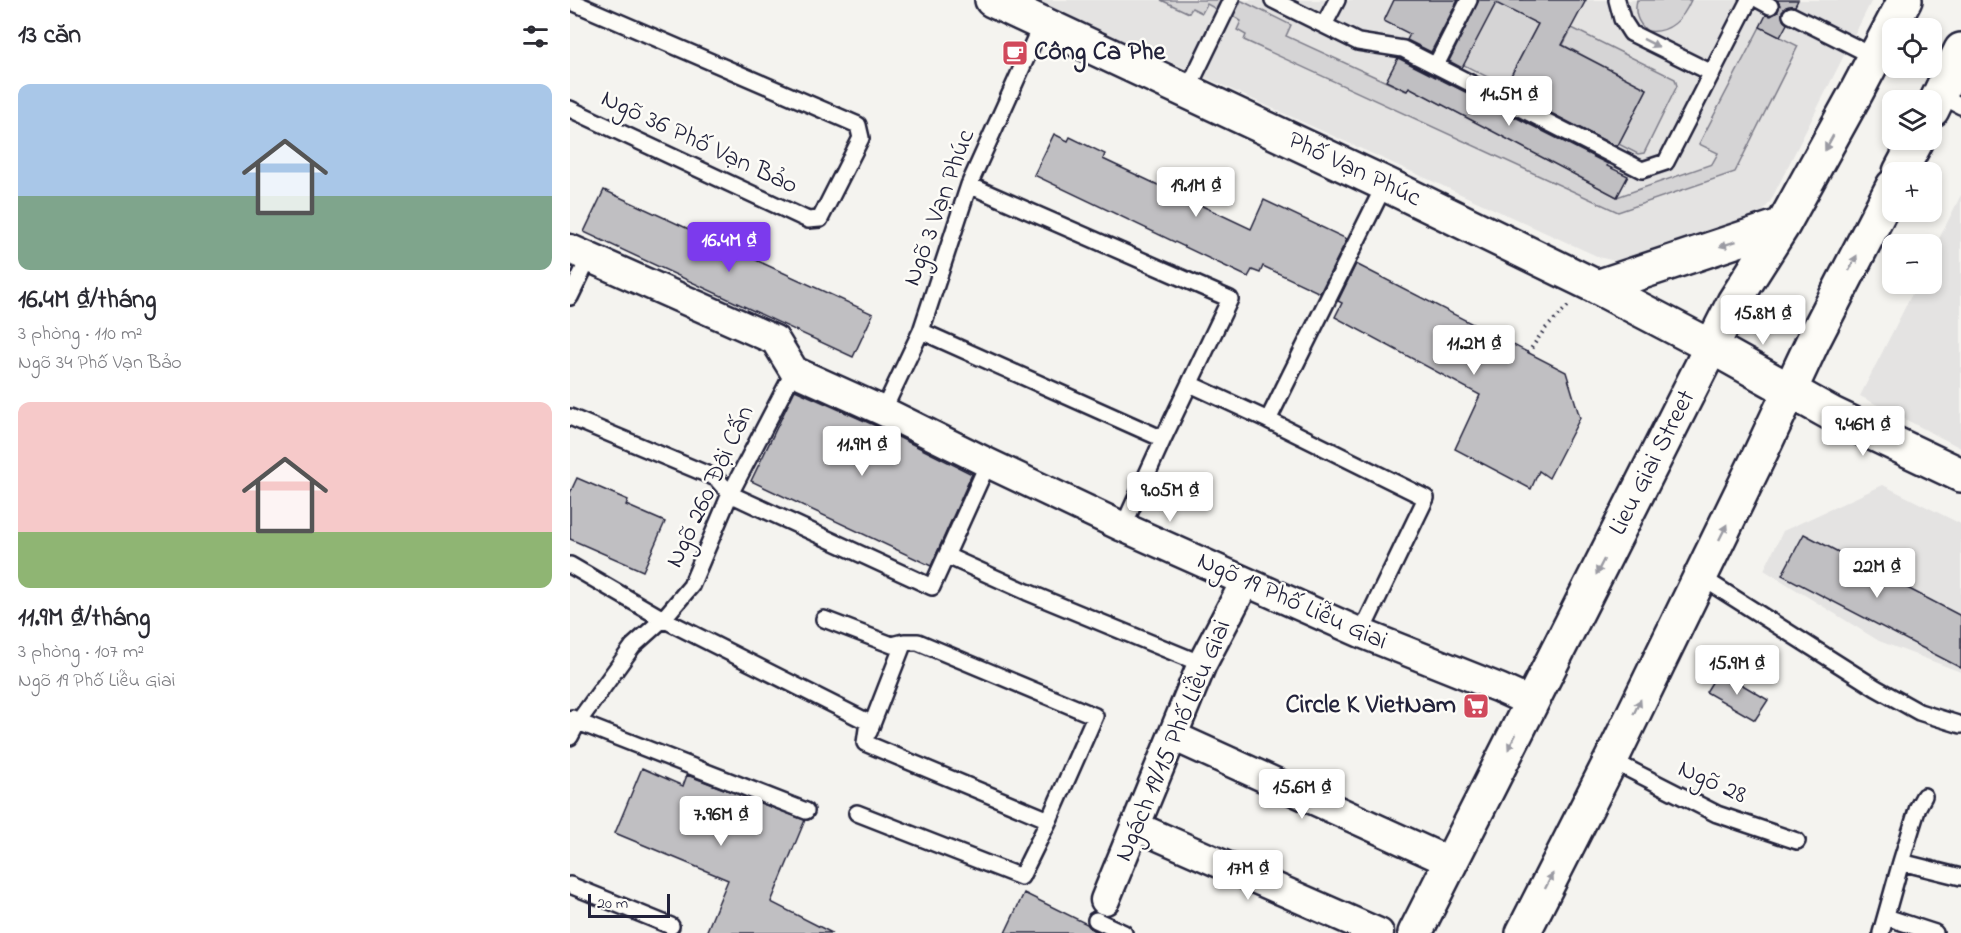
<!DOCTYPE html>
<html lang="vi">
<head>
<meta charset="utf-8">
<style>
	:root { --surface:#fff; --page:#f2f2f3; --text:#2b2b33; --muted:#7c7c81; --accent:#7c3aed }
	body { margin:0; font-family:"Indie Flower",sans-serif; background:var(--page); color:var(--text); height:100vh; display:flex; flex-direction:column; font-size:22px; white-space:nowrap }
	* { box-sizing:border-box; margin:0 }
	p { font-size:20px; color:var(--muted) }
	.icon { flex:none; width:33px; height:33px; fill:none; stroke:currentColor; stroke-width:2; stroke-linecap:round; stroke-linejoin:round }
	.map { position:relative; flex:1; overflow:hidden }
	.drawer { display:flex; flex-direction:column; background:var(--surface); width:570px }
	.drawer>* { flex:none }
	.tools { position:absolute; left:1312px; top:18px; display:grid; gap:12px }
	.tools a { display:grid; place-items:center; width:60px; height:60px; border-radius:12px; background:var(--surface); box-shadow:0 3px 9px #0003; font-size:30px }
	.scale { position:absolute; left:18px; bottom:15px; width:82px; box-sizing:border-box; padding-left:6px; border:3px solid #22223b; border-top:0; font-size:16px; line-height:21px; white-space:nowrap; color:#22223b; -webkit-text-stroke:4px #fdfcf7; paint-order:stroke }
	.price { position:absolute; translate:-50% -51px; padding:0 14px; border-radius:6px; background:#fff; color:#222; font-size:20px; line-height:39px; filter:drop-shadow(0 2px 3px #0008) }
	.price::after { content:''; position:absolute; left:50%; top:36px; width:18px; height:14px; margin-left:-9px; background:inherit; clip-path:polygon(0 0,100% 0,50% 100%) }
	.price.current { background:var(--accent); color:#fff }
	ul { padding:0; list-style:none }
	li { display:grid; align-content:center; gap:12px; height:318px; padding:0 18px }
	li span { display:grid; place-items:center; height:186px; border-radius:12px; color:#555 }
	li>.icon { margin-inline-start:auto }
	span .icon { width:108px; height:108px; fill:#fffc; stroke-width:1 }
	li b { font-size:26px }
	h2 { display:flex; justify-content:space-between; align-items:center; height:72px; padding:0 18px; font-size:26px }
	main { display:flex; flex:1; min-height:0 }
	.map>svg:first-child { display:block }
	.built { fill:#e4e3e2 }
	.green { fill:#d5d4d5; stroke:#7c7b88; stroke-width:1.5 }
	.building { fill:#c0bfc2; stroke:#22223b; stroke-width:1.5 }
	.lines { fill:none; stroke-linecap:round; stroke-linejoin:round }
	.service-casing { stroke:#22223b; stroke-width:20 }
	.minor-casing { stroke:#22223b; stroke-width:33 }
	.tertiary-casing { stroke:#22223b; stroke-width:38 }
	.primary-casing { stroke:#22223b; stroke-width:38 }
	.path { stroke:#22223b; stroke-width:4; stroke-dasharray:1.5 4.5; stroke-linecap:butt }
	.service { stroke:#fdfcf7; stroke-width:15 }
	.minor { stroke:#fdfcf7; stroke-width:28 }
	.tertiary { stroke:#fdfcf7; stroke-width:33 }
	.primary { stroke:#fdfcf7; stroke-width:33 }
	.oneway { fill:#9a9aa2 }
	.labels { text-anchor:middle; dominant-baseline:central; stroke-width:5; stroke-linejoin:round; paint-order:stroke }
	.poi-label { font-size:26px; font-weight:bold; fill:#22223b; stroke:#fdfcf7; text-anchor:start }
	.street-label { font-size:26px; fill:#22223b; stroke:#fdfcf7 }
</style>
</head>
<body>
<main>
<section class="drawer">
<h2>13 căn<svg class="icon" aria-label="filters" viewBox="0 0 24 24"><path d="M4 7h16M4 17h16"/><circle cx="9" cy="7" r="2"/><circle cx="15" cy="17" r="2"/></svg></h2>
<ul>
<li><span style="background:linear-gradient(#a9c7e8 60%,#7fa58c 0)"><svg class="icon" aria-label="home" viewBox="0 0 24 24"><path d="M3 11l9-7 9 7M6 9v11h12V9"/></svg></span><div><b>16.4M ₫/tháng</b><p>3 phòng · 110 m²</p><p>Ngõ 34 Phố Vạn Bảo</p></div></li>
<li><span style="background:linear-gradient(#f6c9c9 70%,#8fb573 0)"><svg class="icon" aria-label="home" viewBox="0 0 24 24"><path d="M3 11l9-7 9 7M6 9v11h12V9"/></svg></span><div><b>11.9M ₫/tháng</b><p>3 phòng · 107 m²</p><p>Ngõ 19 Phố Liễu Giai</p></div></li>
</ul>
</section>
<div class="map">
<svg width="1391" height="933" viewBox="0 0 1391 933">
	<rect width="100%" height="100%" fill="#f4f3ef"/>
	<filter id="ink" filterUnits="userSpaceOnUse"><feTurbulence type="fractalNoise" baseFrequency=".0167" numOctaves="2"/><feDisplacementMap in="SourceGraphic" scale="12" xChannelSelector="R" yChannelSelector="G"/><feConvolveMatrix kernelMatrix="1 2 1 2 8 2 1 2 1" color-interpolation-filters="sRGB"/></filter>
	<g filter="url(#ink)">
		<!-- built -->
		<path class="built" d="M465 0H1302L1200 202 1185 222 1052 263 1029 257Z
			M1391 195V448L1290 396 1347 284H1362V253Z
			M1313 485 1391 524V672L1309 641 1194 570 1213 531Z"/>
		<!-- green -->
		<path class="green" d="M591 0H651L646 9 637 4 632 13 622 8 619 13Z
			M670 0 721 25 716 36 836 91 839 87 1047 197 1142 164 1148 153 1129 144 1190 27 1228 46 1165 172 1048 212 674 40 676 35 667 30 671 21 663 16Z
			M953 0 946 13 968 24 937 83 1050 141 1077 89 993 45 1002 28 1105 79 1107 86 1074 153 1068 154 888 62 912 4Z
			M1067 0H1121C1113 19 1099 34 1077 31 1067 22 1064 13 1067 0Z"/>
		<!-- building -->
		<path class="building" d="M824 0H888L861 52 837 40 840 34 814 21Z
			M909 0H1016L992 45 1077 89 1047 147 934 89 968 24 926 3 892 68 879 61Z
			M1207 0H1228L1225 6 1216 7 1212 11 1213 20 1217 24 1210 37 1190 27 1196 15 1201 16 1208 11 1210 5Z
			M828 58 1038 164 1037 166 1058 176 1047 197 839 87 837 91 816 81Z
			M484 134 498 141 500 137 535 154 533 159 681 229 694 200 777 239 750 293 693 266 690 273 682 270 678 277 464 175Z
			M34 190 303 314 283 357 14 232Z
			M786 264 996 372 1010 418 979 478 969 471 961 489 885 449 910 395 765 317 772 303 768 301Z
			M225 390 306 426 402 474 361 566 181 481Z
			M7 478 58 500 56 505 95 522 73 571 0 539V493Z
			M1234 534 1391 616V668L1212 575Z
			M1149 671 1198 700 1185 720 1136 692Z
			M72 768 113 786 117 775 235 820 201 902 262 933H136L158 880 45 833Z
			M454 893 517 924 521 929 531 933H435Z"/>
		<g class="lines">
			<defs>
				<path id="service" d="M703 0 788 42 833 49 1072 170 1096 162 1179 0
					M1047 0 1052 19 1061 33 1142 73
					M1189 0 1200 6
					M0 1 288 125 291 138 250 219 238 220 0 109
					M1221 15 1305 57
					M754 25 767 0
					M866 65 899 0
					M617 91 661 0
					M1370 95 1391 106
					M399 185 660 299 593 439 553 527
					M0 297 19 258
					M351 331 593 439
					M620 384 698 420 856 498 791 633
					M313 411 351 331 399 185 472 23
					M0 417 146 478 160 494 362 587 418 463
					M698 420 815 184
					M377 556 457 592 632 664
					M0 565 93 619 298 722 295 743
					M1131 577 1306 688 1349 712 1391 725
					M254 619 322 645 334 642 299 732
					M2 718 8 722 236 811
					M0 737 8 722 63 646 93 619 121 586 160 494 224 371
					M295 743 479 820
					M1041 760 1147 814 1227 841
					M287 813 451 877 479 820 525 716 348 642H334
					M1331 862 1348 807 1354 796
					M0 885 101 926
					M1316 917 1365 933
					M526 920 554 933
					M1311 933 1331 862 1391 877"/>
				<path id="minor" d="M0 249 205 340 224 371 313 411 418 463 553 527 791 633 929 688 962 703
					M603 736 880 862
					M565 826 809 933
					M535 900 632 664 675 582"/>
				<path id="tertiary" d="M422 0 815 184 1027 287 1142 347 1262 414 1391 475"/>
				<path id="primary" d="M1362 110 1391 50
					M1330 172 1347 140
					M1027 287 1213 225
					M845 933 1164 302 1213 225 1287 91 1335 0
					M953 933 1041 760 1191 452 1243 341 1323 186"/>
			</defs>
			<!-- service casing -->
			<use href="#service" class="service-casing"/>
			<!-- minor casing -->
			<use href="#minor" class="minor-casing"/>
			<!-- tertiary casing -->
			<use href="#tertiary" class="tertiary-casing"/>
			<!-- primary casing -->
			<use href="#primary" class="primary-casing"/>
			<!-- path -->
			<path class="path" d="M958 353 974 330 998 306"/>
			<!-- service -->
			<use href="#service" class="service"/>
			<!-- minor -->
			<use href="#minor" class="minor"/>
			<!-- tertiary -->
			<use href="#tertiary" class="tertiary"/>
			<!-- primary -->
			<use href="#primary" class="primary"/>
		</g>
		<!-- one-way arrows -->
		<defs><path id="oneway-solid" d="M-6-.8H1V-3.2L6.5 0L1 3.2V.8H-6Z" transform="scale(1.5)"/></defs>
		<g class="oneway">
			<use href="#oneway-solid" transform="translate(1081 43) rotate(27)"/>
			<use href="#oneway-solid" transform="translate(1259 143) rotate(119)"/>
			<use href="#oneway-solid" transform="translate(1158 244) rotate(162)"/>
			<use href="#oneway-solid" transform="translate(1283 263) rotate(-63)"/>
			<use href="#oneway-solid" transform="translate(1153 532) rotate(-64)"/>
			<use href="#oneway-solid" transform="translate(1030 567) rotate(117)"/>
			<use href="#oneway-solid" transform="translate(1067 707) rotate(-64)"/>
			<use href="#oneway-solid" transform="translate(942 742) rotate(117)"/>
			<use href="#oneway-solid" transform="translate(979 881) rotate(-63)"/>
		</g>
	</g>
	<!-- icons -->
	<defs>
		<symbol id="cafe-square" viewBox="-11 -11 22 22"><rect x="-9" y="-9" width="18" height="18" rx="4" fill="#d1495b" stroke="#fdfcf7"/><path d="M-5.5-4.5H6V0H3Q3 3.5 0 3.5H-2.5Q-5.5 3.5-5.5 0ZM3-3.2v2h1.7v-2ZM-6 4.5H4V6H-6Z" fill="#fff"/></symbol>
		<symbol id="supermarket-square" viewBox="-11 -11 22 22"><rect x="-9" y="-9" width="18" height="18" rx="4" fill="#d1495b" stroke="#fdfcf7"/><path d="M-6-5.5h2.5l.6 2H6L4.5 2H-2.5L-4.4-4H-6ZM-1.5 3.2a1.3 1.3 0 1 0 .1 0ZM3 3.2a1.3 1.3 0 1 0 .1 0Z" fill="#fff"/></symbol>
	</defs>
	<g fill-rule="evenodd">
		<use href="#cafe-square" x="430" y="38" width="30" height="30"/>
		<use href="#supermarket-square" x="891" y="691" width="30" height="30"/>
	</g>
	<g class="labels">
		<!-- poi labels -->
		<g class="poi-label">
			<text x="464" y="53">Công Ca Phe</text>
			<text x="886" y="706" text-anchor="end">Circle K VietNam</text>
		</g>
		<!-- street labels -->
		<g class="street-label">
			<text transform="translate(129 143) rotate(25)">Ngõ 36 Phố Vạn Bảo</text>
			<text transform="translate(784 170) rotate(25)">Phố Vạn Phúc</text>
			<text transform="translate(370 208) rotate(-70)">Ngõ 3 Vạn Phúc</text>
			<text transform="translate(1083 463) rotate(-63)">Lieu Giai Street</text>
			<text transform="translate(141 487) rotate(-65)">Ngõ 260 Đội Cấn</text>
			<text transform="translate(722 602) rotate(24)">Ngõ 19 Phố Liễu Giai</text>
			<text transform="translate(604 741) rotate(-67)">Ngách 19/15 Phố Liễu Giai</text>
			<text transform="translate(1142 783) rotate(24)">Ngõ 28</text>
		</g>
	</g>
</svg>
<div class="tools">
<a><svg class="icon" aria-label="locate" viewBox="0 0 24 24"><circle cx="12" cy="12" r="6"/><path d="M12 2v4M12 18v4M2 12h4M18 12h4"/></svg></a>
<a><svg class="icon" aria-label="layers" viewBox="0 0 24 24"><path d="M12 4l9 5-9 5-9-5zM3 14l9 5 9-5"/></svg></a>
<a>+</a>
<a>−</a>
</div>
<div class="scale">20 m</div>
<b class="price" style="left:939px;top:127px">14.5M ₫</b>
<b class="price" style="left:626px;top:218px">19.1M ₫</b>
<b class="price current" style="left:159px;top:273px">16.4M ₫</b>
<b class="price" style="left:1193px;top:346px">15.8M ₫</b>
<b class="price" style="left:904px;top:376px">11.2M ₫</b>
<b class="price" style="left:1293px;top:457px">9.46M ₫</b>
<b class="price" style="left:292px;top:477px">11.9M ₫</b>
<b class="price" style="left:600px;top:523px">9.05M ₫</b>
<b class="price" style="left:1307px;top:599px">22M ₫</b>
<b class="price" style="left:1167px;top:696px">15.9M ₫</b>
<b class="price" style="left:732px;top:820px">15.6M ₫</b>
<b class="price" style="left:151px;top:847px">7.96M ₫</b>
<b class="price" style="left:678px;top:901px">17M ₫</b>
</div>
</main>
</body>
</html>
